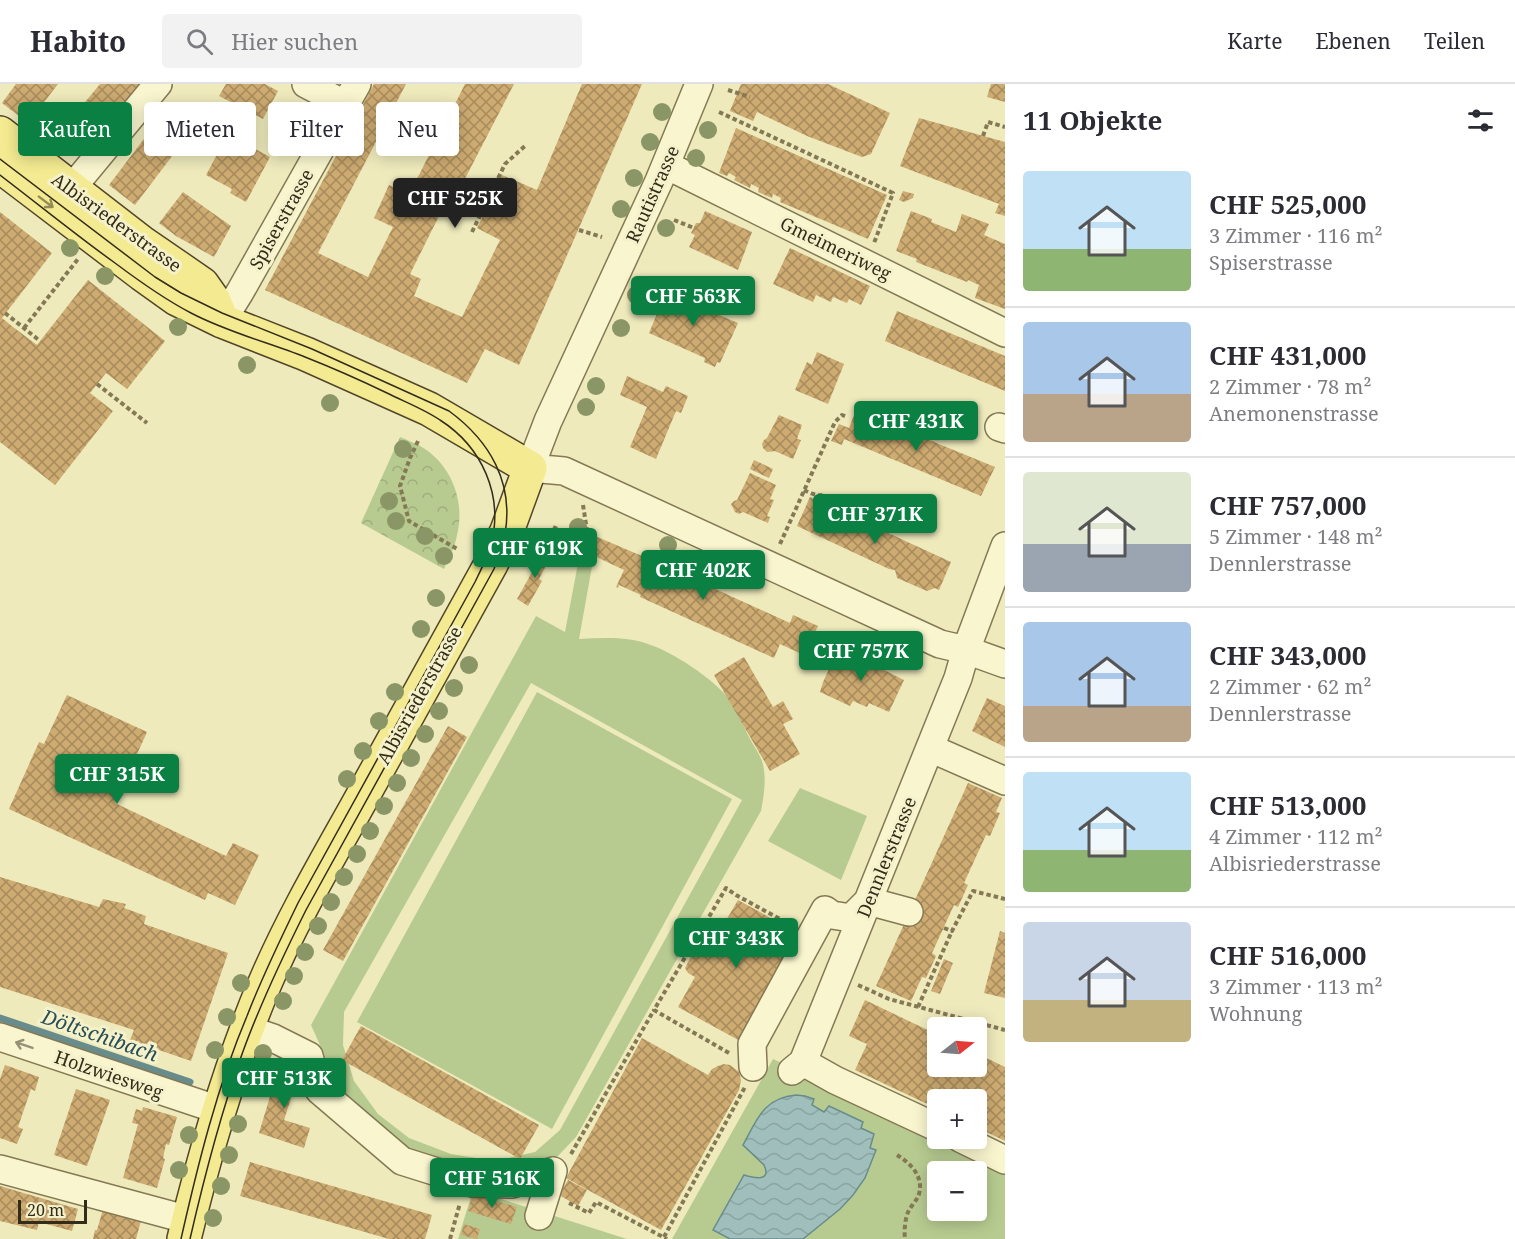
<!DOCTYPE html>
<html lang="de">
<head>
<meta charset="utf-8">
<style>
	:root { --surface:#fff; --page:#f2f2f3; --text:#2b2b33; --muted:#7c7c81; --line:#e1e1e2; --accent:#0b8043 }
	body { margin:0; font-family:"Noto Serif",serif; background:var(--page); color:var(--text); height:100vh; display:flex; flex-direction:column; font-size:22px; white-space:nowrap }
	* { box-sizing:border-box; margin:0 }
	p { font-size:20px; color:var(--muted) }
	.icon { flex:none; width:33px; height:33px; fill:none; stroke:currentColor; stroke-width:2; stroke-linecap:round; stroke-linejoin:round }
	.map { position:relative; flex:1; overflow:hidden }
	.panel { display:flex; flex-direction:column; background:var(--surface); width:510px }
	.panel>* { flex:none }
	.banner { position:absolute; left:18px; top:18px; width:570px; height:54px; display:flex; gap:12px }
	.needle { width:39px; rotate:73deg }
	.tools { position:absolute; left:927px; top:933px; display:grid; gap:12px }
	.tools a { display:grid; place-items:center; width:60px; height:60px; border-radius:6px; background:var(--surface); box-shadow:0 3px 15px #0003; font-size:30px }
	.scale { position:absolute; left:18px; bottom:15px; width:69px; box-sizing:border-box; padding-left:6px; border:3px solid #342c1b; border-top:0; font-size:16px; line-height:21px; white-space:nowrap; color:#342c1b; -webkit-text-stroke:4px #f5f2cb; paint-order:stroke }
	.price { position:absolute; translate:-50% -51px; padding:0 14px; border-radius:6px; background:var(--accent); color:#fff; font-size:20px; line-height:39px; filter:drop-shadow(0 2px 3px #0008) }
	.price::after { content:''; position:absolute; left:50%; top:36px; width:18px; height:14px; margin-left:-9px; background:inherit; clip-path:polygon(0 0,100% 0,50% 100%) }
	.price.active { background:#222; color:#fff }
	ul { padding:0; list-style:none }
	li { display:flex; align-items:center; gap:18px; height:150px; padding:0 18px }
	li+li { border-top:2px solid var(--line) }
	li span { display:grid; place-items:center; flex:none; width:168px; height:120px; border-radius:6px; color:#555 }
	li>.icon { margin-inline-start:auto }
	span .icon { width:72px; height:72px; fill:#fffc; stroke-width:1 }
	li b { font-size:26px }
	h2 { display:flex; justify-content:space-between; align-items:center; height:72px; padding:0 18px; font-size:26px }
	.tag { padding:0 21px; border-radius:6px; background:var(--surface); box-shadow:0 3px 15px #0003; font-size:21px; line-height:54px }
	.tag.active { background:var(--accent); color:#fff }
	header { display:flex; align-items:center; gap:36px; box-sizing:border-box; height:84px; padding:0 30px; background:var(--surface); border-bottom:2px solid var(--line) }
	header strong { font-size:28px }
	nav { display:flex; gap:33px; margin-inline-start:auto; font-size:21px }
	.search { width:420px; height:54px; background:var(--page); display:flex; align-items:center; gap:15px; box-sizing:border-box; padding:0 21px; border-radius:6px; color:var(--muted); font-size:22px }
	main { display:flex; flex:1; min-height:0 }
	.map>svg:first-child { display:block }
	.grass { fill:#b7cb90; fill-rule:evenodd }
	.forest { fill:url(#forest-crowns) }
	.water { fill:url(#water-waves); stroke:#688c8b; stroke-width:1.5 }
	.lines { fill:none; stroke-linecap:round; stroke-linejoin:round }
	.stream { stroke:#688c8b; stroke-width:7 }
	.building { fill:url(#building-cross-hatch) }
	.minor-casing { stroke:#857955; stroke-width:30 }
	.major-casing { stroke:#52462a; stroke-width:36 }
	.path { stroke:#857955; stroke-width:4; stroke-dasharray:4.5 3; stroke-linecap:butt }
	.minor { stroke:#f9f6cf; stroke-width:27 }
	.major { stroke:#f3ea91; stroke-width:33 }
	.tram { stroke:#342c1b; stroke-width:1.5 }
	.tree { fill:#8b9667 }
	.oneway { stroke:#948b56 }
	.oneway2 { stroke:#969175 }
	.labels { text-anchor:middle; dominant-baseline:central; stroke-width:6; stroke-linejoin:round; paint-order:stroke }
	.street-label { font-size:18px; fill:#342c1b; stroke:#f5f2cb }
	.water-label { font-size:20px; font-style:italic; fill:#294e54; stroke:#f5f2cb }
</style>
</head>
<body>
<header>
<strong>Habito</strong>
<div class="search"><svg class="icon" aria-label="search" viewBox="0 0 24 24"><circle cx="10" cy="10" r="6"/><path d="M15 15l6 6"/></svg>Hier suchen</div>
<nav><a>Karte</a><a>Ebenen</a><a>Teilen</a></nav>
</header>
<main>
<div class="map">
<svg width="1005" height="1155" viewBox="0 0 1005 1155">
	<defs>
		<pattern id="forest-crowns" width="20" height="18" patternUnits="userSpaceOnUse" patternTransform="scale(1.5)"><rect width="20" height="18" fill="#b7cb90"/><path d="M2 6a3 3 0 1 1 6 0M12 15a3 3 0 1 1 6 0" fill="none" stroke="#9eae7c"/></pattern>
		<pattern id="water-waves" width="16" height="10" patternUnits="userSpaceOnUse" patternTransform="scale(1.5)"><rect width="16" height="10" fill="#a0bfbc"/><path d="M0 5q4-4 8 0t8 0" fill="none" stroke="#8aa4a1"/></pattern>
		<pattern id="building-cross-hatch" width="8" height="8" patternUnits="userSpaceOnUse" patternTransform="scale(1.5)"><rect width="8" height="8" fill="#cdab71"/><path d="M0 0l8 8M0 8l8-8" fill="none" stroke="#a78b5c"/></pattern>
	</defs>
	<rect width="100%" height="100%" fill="#eeeabc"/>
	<!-- grass -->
	<path class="grass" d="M579 474 593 477 579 555C602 554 626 552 648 560 673 568 714 595 730 616 738 627 743 641 749 653 753 661 759 669 762 677 767 692 764 712 761 727L576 1053 558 1072 541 1083 504 1094 407 1072 341 1008 311 941 536 532 565 548ZM531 599 742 716 560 1046 535 1068 495 1077 451 1070 409 1054 378 1030 354 997 343 961 344 928Z
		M537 608 732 715 552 1045 357 938Z
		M800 704 867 732 841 796 768 757Z
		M773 975 937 1050 938 1054 948 1055 1005 1080V1155H672ZM938 1088H976V1126H938Z
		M473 1106 627 1155H458Z"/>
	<!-- forest -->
	<path class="forest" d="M400 353C409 357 418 360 425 365 453 384 465 419 457 451 455 463 449 474 444 485L361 439Z"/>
	<!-- water -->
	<path class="water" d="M796 1011 805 1012 814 1015 812 1021 824 1028 829 1022 863 1038 861 1044 874 1050 870 1064 876 1066 865 1094 853 1111 840 1125 803 1155H730L713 1146 744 1091C754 1094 772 1098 764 1081L743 1061C757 1036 763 1014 796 1011Z"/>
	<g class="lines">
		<!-- stream -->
		<path class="stream" d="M0 934 190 998"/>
	</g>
	<!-- building -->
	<path class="building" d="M16 0H58L28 39 2 19Z
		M100 0H147L87 69 77 61 80 58 63 45Z
		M226 0H265L278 7 263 35 219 12Z
		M374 0H406L318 169 368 193 393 143 374 134 389 101 409 111 429 71 411 63 429 24 448 34 465 0H514L456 112 450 110 410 190 421 195 414 212 462 233 500 156 477 144 490 118 502 91 537 106 582 0H642L519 281 485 265 467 299 265 206Z
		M741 0H828L890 29 871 70 862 73 807 52 757 28 753 37 730 27Z
		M991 0H1005V18L987 13Z
		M919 34 1005 58V132L995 129 999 120 900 82Z
		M156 39 182 59 135 121 109 101Z
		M736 44 887 111 868 155 780 118 781 114 773 110 772 114 758 108 759 104 751 100 750 104 734 96 736 93 729 89 727 92 719 89Z
		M228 50 270 73 246 118 230 109 232 105 206 91Z
		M903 107 914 110 913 114 904 118 899 116Z
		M183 108 231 142 214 173 176 152 159 139Z
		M705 127 752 148 738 186 689 163 695 151 691 149 696 139H700Z
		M911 127 932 135 931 138 956 148 962 130 989 140 984 151 1005 160V225L975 214 979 201 968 196 967 198 916 178 917 175 896 167Z
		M0 128 52 169 2 234 13 243 37 261 88 196 165 257 127 305 106 289 90 309 113 327 55 401 0 358Z
		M790 164 870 202 861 221 849 215 847 219 833 213 831 218 816 211 813 218 773 200Z
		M670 199 685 206 681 215 738 239 720 279 717 278 715 283 704 278 705 274 649 249Z
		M897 227 1005 272V307L885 257Z
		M817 268 844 280 828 320 795 306 807 278 812 281Z
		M627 292 663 308 666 302 688 312 681 329 676 327 656 375 630 363 647 323 620 311Z
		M856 326 995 383 981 412 844 355 842 361 831 357 839 340 849 344Z
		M779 331 802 341 797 355 801 356 793 375 775 367 767 368 763 364 762 360 764 356 767 354Z
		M754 376 773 385 769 394 750 385Z
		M750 389 776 401 770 415 774 416 767 432 770 433 768 439 743 428 739 430 735 428 731 420 734 417 737 416Z
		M810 413 951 478 939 506 935 504 927 507 897 494 895 486 889 485 797 442Z
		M595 452 656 478 662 464 683 474 678 488 790 539 793 531 818 542 804 571 780 560 774 574 640 513 641 511 619 501 618 504 616 503 624 486 588 469Z
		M546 463 553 468 539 495 542 497 528 522 517 515Z
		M838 566 869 580 872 574 887 581 884 586 904 596 889 628 869 619 867 623 853 617 850 622 820 608 823 598Z
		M744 573 773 623 783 617 793 635 783 640 800 670 770 687 714 591Z
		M67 611 147 648 115 719 226 772 233 759 259 771 235 821 208 809 205 816 9 725 39 658 44 660Z
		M987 614 1005 622V663L972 647Z
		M448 642 467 653 343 877 323 866Z
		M968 699 1002 714 996 728 1000 729 990 752 986 751 964 799 968 801 958 823 954 821 932 869 936 872 926 894 922 893 911 917 876 902Z
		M0 793 99 823 103 815 126 820 124 824 146 832 144 840 228 869 191 977 130 956 134 946 0 903Z
		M738 816 802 851 781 879 755 926 759 928 742 958 678 923 695 893 688 889 685 884 701 853 707 843 710 842 714 841 721 845Z
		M1000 847 1005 849V914L984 909Z
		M944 875 953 879 940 910 931 907Z
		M865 916 938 951V982H976V969L1005 983V1057L976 1043V1016H938V1025L855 986 867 960 849 952Z
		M361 942 539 1041 520 1075 342 976Z
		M642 954 708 991 712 985 718 982 724 980 730 981 739 988 741 996 739 1006 661 1146 566 1094Z
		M281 976 301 983 284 1036 310 1044 304 1064 259 1049Z
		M5 981 39 993 35 1007 31 1005 18 1043 23 1045 17 1060 0 1054V995Z
		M76 1005 110 1016 87 1082 54 1071Z
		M143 1023 177 1033 169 1061 166 1060 163 1074 165 1075 157 1104 123 1094 138 1040 132 1039 136 1025 142 1027Z
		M250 1078 432 1131 425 1155H389L240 1112Z
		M568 1096 587 1106 578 1122 559 1111Z
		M0 1102 78 1125 72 1147 39 1138 37 1146 0 1137Z
		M473 1110 517 1123 511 1140 468 1127Z
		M104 1122 142 1133 136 1155H93L95 1146H97Z
		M464 1140 480 1145 477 1155 461 1151Z"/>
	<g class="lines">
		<defs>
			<path id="minor" d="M306 0 346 21
				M699 0 659 97 548 337 530 384 564 387 940 560 966 566 1005 580
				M666 81 1005 249
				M71 105 158 0
				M222 237 240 208 357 0
				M999 343 1005 345
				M930 664 1005 697
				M247 945 273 954 309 972 319 1006 402 1077 472 1099 512 1100 553 1087
				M0 953 219 1026
				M803 978 958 594 966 566 1005 462
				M753 983 752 960 825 826 832 831 851 834 868 817 909 828
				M792 987 803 978 835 996 938 1044
				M960 1054 1005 1076
				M0 1085 189 1136
				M539 1132 553 1087"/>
			<path id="major" d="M0 49 141 158 202 200 214 217 222 237
				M0 82 142 190 177 215 222 237 306 270 429 325 530 384 507 447 491 480C446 562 401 644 355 726 323 783 290 840 265 899 230 982 205 1068 184 1155"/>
		</defs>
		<!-- minor casing -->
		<use href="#minor" class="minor-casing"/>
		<!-- major casing -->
		<use href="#major" class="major-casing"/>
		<!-- path -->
		<path class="path" d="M728 6 750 13
			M719 28 893 109 874 159
			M983 52 988 38 1005 43
			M674 136 694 144
			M579 146 602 153
			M472 148 505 80 525 62
			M5 229 40 257
			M24 244 78 175
			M97 300 147 339
			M418 357 410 374 400 402 409 437 459 466
			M804 406C810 409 816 412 823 411
			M583 421 589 459
			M553 443 591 461
			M780 460 835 338 842 331 847 333
			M944 844 952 847 973 807 1005 815
			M858 901 889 915 1005 946
			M918 923 952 847
			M729 969 654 926 726 804 736 811 789 840
			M261 988 275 994
			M571 1070 654 926
			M897 1071C910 1079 924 1092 919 1110 917 1116 912 1121 909 1126 905 1134 904 1146 905 1155
			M569 1119 589 1129 596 1118 667 1155
			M664 1153 745 1003
			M450 1155 460 1119"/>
		<!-- minor -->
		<use href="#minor" class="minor"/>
		<!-- major -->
		<use href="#major" class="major"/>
		<!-- tram -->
		<path class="tram" d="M0 75 155 193 181 209 222 229 312 265 449 327C490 357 514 399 505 450 503 463 498 474 494 485L306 826C282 874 259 922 241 973 220 1032 204 1094 190 1155
			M0 91C38 120 76 151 115 179 139 197 164 215 191 229 227 248 267 258 305 273 333 284 360 296 387 309 405 318 424 325 440 336 482 363 504 411 491 461 487 474 481 486 475 498L298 819C280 856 262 893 247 932 217 1003 198 1080 181 1155"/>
	</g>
	<!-- trees -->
	<g class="tree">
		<circle cx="662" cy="28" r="9"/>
		<circle cx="708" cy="46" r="9"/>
		<circle cx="650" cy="58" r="9"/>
		<circle cx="696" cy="74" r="9"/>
		<circle cx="634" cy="94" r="9"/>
		<circle cx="621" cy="125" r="9"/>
		<circle cx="666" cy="144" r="9"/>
		<circle cx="70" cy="164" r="9"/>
		<circle cx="105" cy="192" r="9"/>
		<circle cx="636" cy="211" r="9"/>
		<circle cx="178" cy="243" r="9"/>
		<circle cx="621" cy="244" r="9"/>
		<circle cx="247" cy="281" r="9"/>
		<circle cx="596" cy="302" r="9"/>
		<circle cx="330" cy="319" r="9"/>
		<circle cx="586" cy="323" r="9"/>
		<circle cx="403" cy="365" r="9"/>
		<circle cx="389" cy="417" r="9"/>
		<circle cx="396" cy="437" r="9"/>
		<circle cx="578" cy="443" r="9"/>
		<circle cx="425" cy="452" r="9"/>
		<circle cx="668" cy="461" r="9"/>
		<circle cx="444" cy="472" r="9"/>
		<circle cx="436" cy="514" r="9"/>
		<circle cx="421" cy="545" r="9"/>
		<circle cx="469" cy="581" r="9"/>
		<circle cx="454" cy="604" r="9"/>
		<circle cx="395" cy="608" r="9"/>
		<circle cx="439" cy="627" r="9"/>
		<circle cx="379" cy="637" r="9"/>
		<circle cx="425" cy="650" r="9"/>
		<circle cx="363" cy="667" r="9"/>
		<circle cx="411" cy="674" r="9"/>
		<circle cx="347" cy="695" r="9"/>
		<circle cx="397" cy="699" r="9"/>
		<circle cx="384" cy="722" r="9"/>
		<circle cx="370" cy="747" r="9"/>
		<circle cx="357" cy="770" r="9"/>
		<circle cx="344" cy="793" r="9"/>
		<circle cx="331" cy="818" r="9"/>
		<circle cx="318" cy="842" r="9"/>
		<circle cx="305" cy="868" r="9"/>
		<circle cx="294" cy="892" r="9"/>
		<circle cx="241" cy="899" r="9"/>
		<circle cx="283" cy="917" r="9"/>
		<circle cx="227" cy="933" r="9"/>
		<circle cx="215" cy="966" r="9"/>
		<circle cx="263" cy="969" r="9"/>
		<circle cx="253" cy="994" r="9"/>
		<circle cx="238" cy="1040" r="9"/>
		<circle cx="189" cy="1051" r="9"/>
		<circle cx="229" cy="1071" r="9"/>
		<circle cx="179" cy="1086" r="9"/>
		<circle cx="221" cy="1102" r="9"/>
		<circle cx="213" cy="1134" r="9"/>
	</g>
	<!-- one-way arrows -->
	<defs><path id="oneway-shaft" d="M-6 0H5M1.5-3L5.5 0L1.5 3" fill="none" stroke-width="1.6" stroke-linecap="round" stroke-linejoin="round" transform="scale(1.5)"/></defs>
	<use class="oneway" href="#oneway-shaft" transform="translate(46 118) rotate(37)"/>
	<use class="oneway2" href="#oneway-shaft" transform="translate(24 961) rotate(-161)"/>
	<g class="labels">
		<!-- street labels -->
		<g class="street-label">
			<text transform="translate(652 110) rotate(-66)">Rautistrasse</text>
			<text transform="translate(281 135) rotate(-61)">Spiserstrasse</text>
			<text transform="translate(117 138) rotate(36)">Albisriederstrasse</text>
			<text transform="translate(836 164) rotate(26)">Gmeimeriweg</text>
			<text transform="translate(419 611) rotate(-61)">Albisriederstrasse</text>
			<text transform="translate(886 773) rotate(-68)">Dennlerstrasse</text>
			<text transform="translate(109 990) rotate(19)">Holzwiesweg</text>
		</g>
		<!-- water labels -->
		<g class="water-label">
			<text transform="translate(100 951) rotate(19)">Döltschibach</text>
		</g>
	</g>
</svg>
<div class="tools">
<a><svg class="needle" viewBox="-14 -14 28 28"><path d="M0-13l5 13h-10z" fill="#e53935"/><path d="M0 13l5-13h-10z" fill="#7c7c81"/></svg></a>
<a>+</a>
<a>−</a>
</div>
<div class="scale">20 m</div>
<b class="price active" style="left:455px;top:145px">CHF 525K</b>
<b class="price" style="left:693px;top:243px">CHF 563K</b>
<b class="price" style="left:916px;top:368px">CHF 431K</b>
<b class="price" style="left:875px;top:461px">CHF 371K</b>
<b class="price" style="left:535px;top:495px">CHF 619K</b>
<b class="price" style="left:703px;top:517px">CHF 402K</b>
<b class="price" style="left:861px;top:598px">CHF 757K</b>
<b class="price" style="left:117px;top:721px">CHF 315K</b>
<b class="price" style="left:736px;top:885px">CHF 343K</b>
<b class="price" style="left:284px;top:1025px">CHF 513K</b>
<b class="price" style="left:492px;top:1125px">CHF 516K</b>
<div class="banner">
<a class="tag active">Kaufen</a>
<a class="tag">Mieten</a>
<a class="tag">Filter</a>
<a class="tag">Neu</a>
</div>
</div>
<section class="panel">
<h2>11 Objekte<svg class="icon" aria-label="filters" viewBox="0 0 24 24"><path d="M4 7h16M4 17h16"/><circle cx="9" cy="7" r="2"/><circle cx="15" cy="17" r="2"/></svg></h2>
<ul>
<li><span style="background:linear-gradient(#bfe0f5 65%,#8fb573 0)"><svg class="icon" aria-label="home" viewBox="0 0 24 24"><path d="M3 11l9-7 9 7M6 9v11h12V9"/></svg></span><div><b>CHF 525,000</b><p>3 Zimmer · 116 m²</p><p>Spiserstrasse</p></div></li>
<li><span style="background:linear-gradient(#a9c7e8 60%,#b9a48a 0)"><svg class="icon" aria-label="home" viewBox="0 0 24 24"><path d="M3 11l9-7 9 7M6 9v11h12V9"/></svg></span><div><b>CHF 431,000</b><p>2 Zimmer · 78 m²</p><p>Anemonenstrasse</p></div></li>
<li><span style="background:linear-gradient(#dfe7d0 60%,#9aa5b1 0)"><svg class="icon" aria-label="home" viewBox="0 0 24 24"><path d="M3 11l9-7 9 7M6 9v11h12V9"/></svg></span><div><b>CHF 757,000</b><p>5 Zimmer · 148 m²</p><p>Dennlerstrasse</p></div></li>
<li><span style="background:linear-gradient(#a9c7e8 70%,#b9a48a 0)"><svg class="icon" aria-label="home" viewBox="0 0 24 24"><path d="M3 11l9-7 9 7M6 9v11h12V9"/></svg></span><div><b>CHF 343,000</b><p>2 Zimmer · 62 m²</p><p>Dennlerstrasse</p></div></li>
<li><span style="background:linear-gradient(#bfe0f5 65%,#8fb573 0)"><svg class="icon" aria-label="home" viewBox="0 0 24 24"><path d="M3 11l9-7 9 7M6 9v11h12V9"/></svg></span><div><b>CHF 513,000</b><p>4 Zimmer · 112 m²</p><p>Albisriederstrasse</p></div></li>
<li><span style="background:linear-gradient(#c9d6e8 65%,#c2b280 0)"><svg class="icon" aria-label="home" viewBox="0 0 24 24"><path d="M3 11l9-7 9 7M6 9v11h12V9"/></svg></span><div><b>CHF 516,000</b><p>3 Zimmer · 113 m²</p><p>Wohnung</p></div></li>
</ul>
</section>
</main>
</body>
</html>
